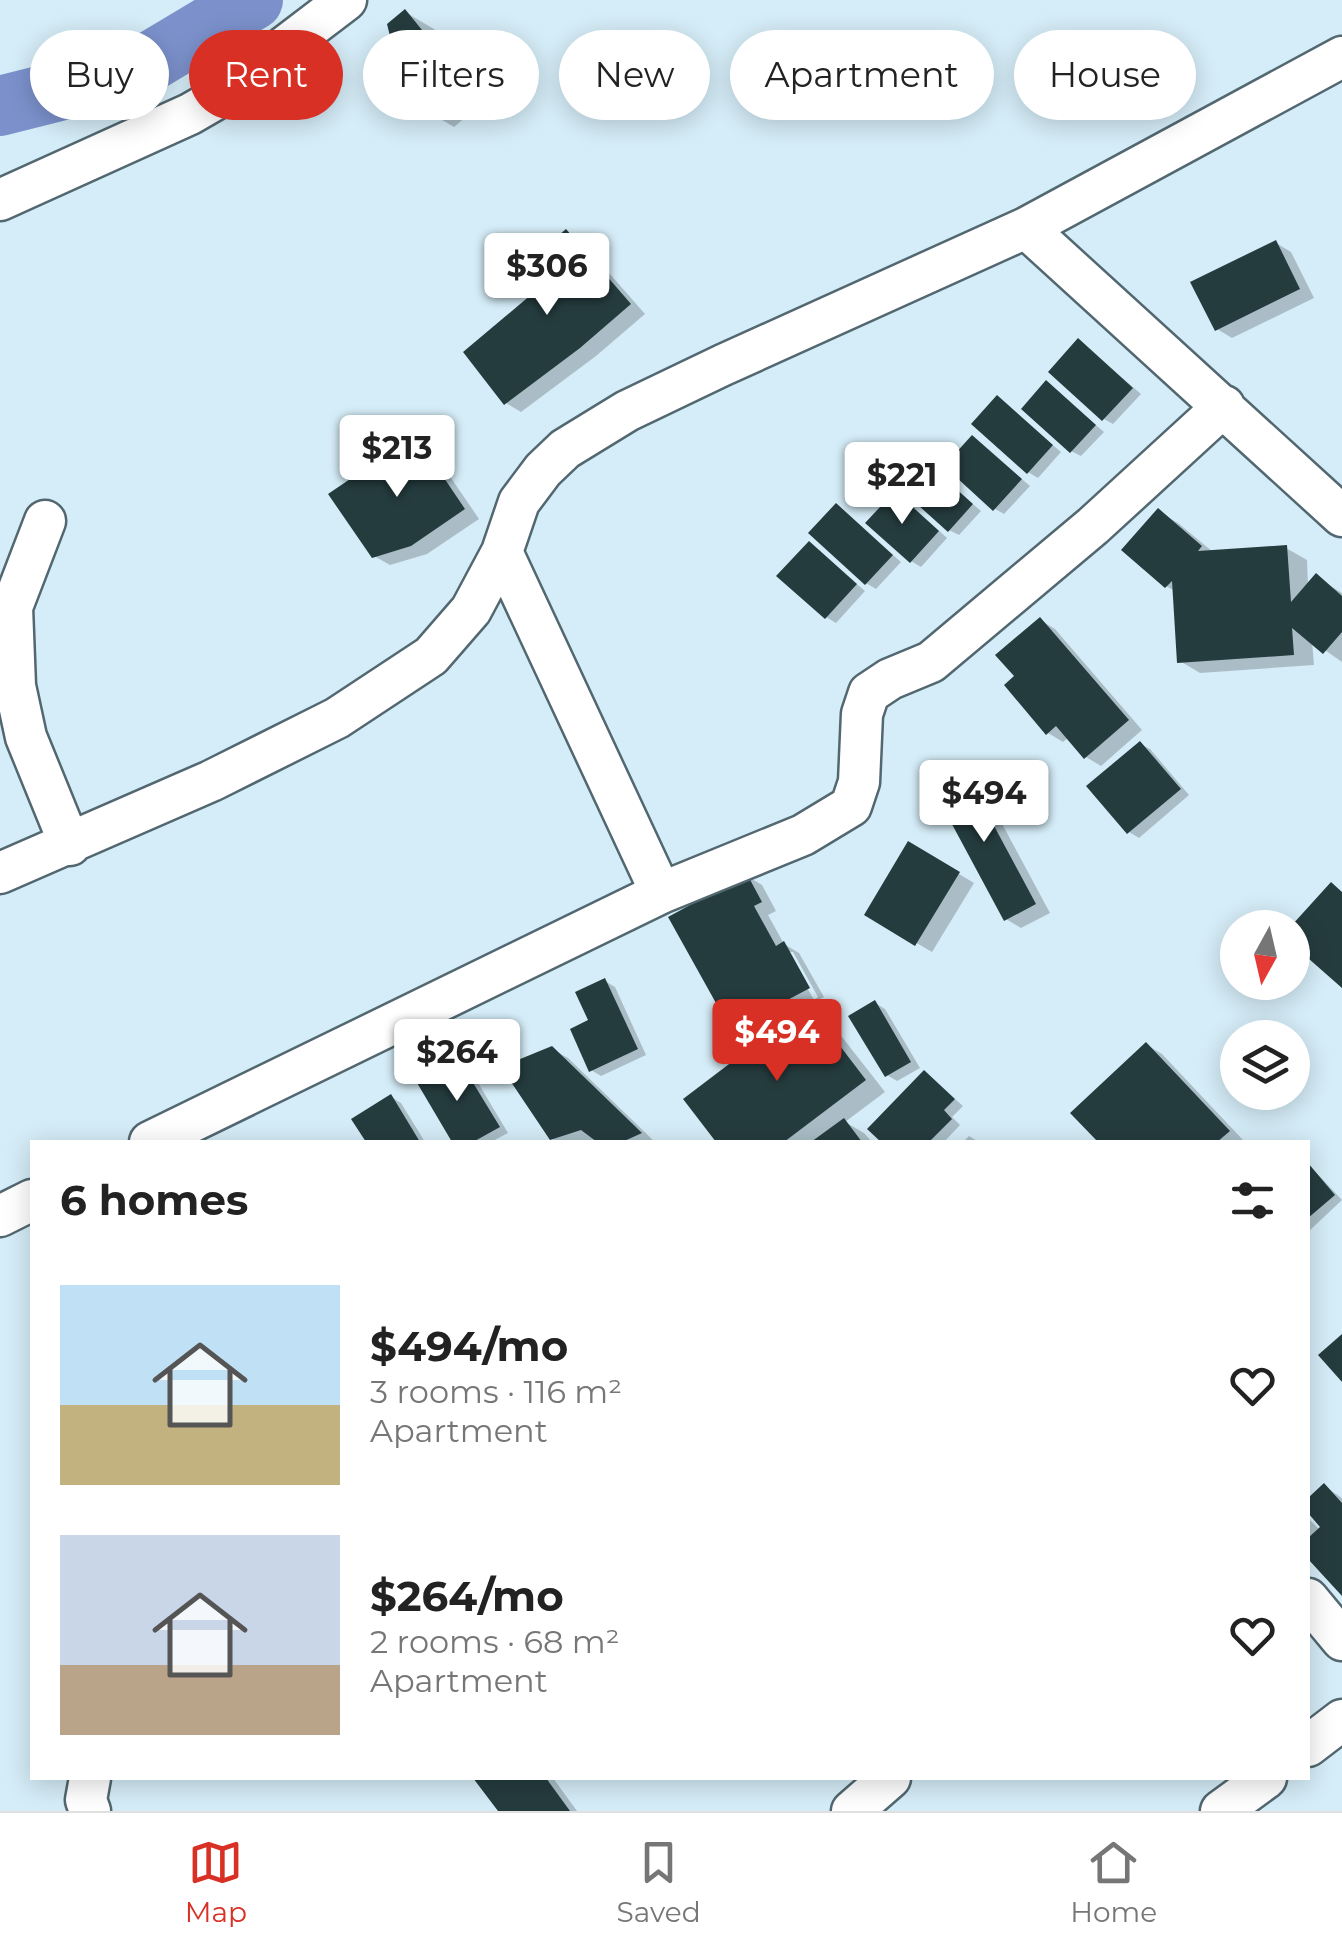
<!DOCTYPE html>
<html lang="en">
<head>
<meta charset="utf-8">
<style>
	:root { --surface:#fff; --page:#f2f2f2; --text:#222; --muted:#767676; --line:#e0e0e0; --accent:#d93025 }
	body { margin:0; font-family:Montserrat,sans-serif; background:var(--page); color:var(--text); height:100vh; display:flex; flex-direction:column; font-size:38px; white-space:nowrap }
	* { box-sizing:border-box; margin:0 }
	p { font-size:32px; color:var(--muted) }
	.icon { flex:none; width:55px; height:55px; fill:none; stroke:currentColor; stroke-width:2; stroke-linecap:round; stroke-linejoin:round }
	.map { position:relative; flex:1; overflow:hidden }
	.drawer { position:absolute; left:30px; top:1140px; width:1280px; height:640px; display:flex; flex-direction:column; background:var(--surface); border-radius:0px; box-shadow:0 5px 25px #0003 }
	.drawer>* { flex:none }
	.top-card { position:absolute; left:30px; top:30px; width:1282px; height:90px; display:flex; gap:20px }
	.needle { width:65px; rotate:188deg }
	.tools { position:absolute; left:1220px; top:910px; display:grid; gap:20px }
	.tools a { display:grid; place-items:center; width:90px; height:90px; border-radius:50%; background:var(--surface); box-shadow:0 5px 25px #0003; font-size:50px }
	.price { position:absolute; translate:-50% -85px; padding:0 22px; border-radius:10px; background:#fff; color:#222; font-size:32px; line-height:65px; filter:drop-shadow(0 2px 5px #0008) }
	.price::after { content:''; position:absolute; left:50%; top:60px; width:30px; height:22px; margin-left:-15px; background:inherit; clip-path:polygon(0 0,100% 0,50% 100%) }
	.price.current { background:var(--accent); color:#fff }
	ul { padding:0; list-style:none }
	li { display:flex; align-items:center; gap:30px; height:250px; padding:0 30px }
	li span { display:grid; place-items:center; flex:none; width:280px; height:200px; border-radius:0px; color:#555 }
	li>.icon { margin-inline-start:auto }
	span .icon { width:120px; height:120px; fill:#fffc; stroke-width:1 }
	li b { font-size:42px }
	h2 { display:flex; justify-content:space-between; align-items:center; height:120px; padding:0 30px; font-size:42px }
	.chip { padding:0 35px; border-radius:45px; background:var(--surface); box-shadow:0 5px 25px #0003; font-size:35px; line-height:90px }
	.chip.current { background:var(--accent); color:#fff }
	.tab-bar { display:flex; justify-content:space-around; align-items:center; height:140px; border-top:2px solid var(--line); background:var(--surface); font-size:28px; color:var(--muted) }
	.tab-bar a { display:grid; justify-items:center; gap:5px }
	.tab-bar .current { color:var(--accent) }
	.map>svg:first-child { display:block }
	.shadow { fill:#0003; fill-rule:evenodd }
	.lines { fill:none; stroke-linecap:round; stroke-linejoin:round }
	.river { stroke:#7c91cc; stroke-width:60 }
	.building { fill:#253c3f }
	.minor-casing { stroke:#526770; stroke-width:45 }
	.minor { stroke:#fff; stroke-width:40 }
</style>
</head>
<body>
<div class="map">
<svg width="1342" height="1811" viewBox="0 0 1342 1811">
	<rect width="100%" height="100%" fill="#d5edf8"/>
	<!-- shadow -->
	<path class="shadow" d="M405 12 434 29 470 74 448 92 467 116 454 127 425 110Z
		M566 232 581 241 645 314 596 356 521 412 506 403 536 295Z
		M1276 243 1291 252 1314 298 1232 338 1217 329Z
		M1079 341 1141 394 1113 424 1104 419Z
		M1047 383 1104 432 1081 456 1071 451Z
		M998 399 1061 452 1038 478 1028 472Z
		M415 438 430 447 479 519 427 554 390 565 374 556Z
		M973 438 1030 486 1004 514 995 509Z
		M925 463 981 511 959 535 949 530Z
		M905 500 947 538 921 567 911 561Z
		M836 506 901 562 876 589 866 583Z
		M1158 511 1178 523 1213 552 1286 548 1307 560 1308 586 1316 577 1342 593V662L1312 641 1314 665 1200 673 1180 661 1175 591 1166 586Z
		M809 544 865 591 836 623 826 617Z
		M1040 620 1055 629 1142 730 1101 766 1086 757 1069 737 1063 742 1048 733 1017 677Z
		M1140 744 1150 749 1189 795 1139 838 1129 832Z
		M964 773 979 781 1050 913 1021 928 1006 919Z
		M909 844 974 883 932 952 867 914Z
		M747 876 762 885 776 911 768 915 784 944 799 953 824 997 806 1006 828 1019 885 1092 845 1122 864 1133 872 1142H719L686 1100 801 1012 799 1010 748 1038 733 1029ZM787 952H793L818 997 814 1000Z
		M605 981 615 987 646 1055 601 1076 591 1070 592 1021Z
		M875 1003 885 1009 920 1068 897 1081 887 1075Z
		M1147 1045 1162 1054 1243 1140 1102 1142 1074 1113Z
		M552 1049 568 1058 655 1142H601L596 1139 583 1142H559L552 1139Z
		M461 1065 471 1071 508 1133 491 1142H455L416 1078Z
		M925 1073 963 1106 952 1117 960 1125 944 1142H884L870 1129Z
		M391 1097 401 1103 425 1142H369L354 1119Z
		M969 1136 979 1142H980H963Z
		M1308 1164 1342 1200 1308 1232Z
		M1324 1486 1342 1498V1593L1308 1556V1518L1320 1530 1323 1527 1308 1510V1502Z
		M477 1778H553L577 1811H501Z"/>
	<g class="lines">
		<!-- river -->
		<path class="river" d="M0 106 131 73 253 0"/>
	</g>
	<!-- building -->
	<path class="building" d="M405 9 443 56 421 75 440 99 424 112 402 85 387 24Z
		M566 229 631 304 580 348 504 405 463 352 532 294 514 274Z
		M1276 240 1300 289 1215 331 1190 282Z
		M1078 338 1133 388 1102 421 1048 372Z
		M1046 380 1096 425 1070 453 1021 409Z
		M997 395 1053 445 1027 474 971 424Z
		M415 435 465 509 411 546 372 558 328 494Z
		M972 435 1022 479 993 511 944 466Z
		M924 460 973 504 948 532 898 487Z
		M895 491 939 531 910 563 865 523Z
		M836 503 893 555 865 585 808 533Z
		M1158 508 1202 546 1198 551 1287 545 1291 602 1316 573 1342 596V632L1323 654 1292 628 1294 655 1177 663 1172 581 1165 588 1121 550Z
		M809 541 857 584 825 619 776 576Z
		M1040 617 1129 720 1084 759 1056 726 1046 735 1004 685 1014 676 995 655Z
		M1140 741 1181 789 1127 834 1086 786Z
		M964 770 1036 904 1004 921 932 787Z
		M908 841 960 872 915 946 864 915Z
		M747 874 762 902 754 906 776 946 784 941 810 988 731 1030 668 917Z
		M1331 882 1342 892V988L1292 944V925Z
		M605 978 638 1049 589 1072 570 1029 588 1020 575 992Z
		M875 1000 911 1062 885 1077 848 1016Z
		M808 1004 866 1080 784 1142H716L683 1099Z
		M1146 1042 1230 1131 1217 1142H1098L1070 1113Z
		M552 1046 642 1133 622 1142H597L581 1130 550 1140 501 1067Z
		M461 1063 500 1127 473 1142H452L413 1076Z
		M924 1070 955 1099 944 1110 952 1119 929 1142H881L867 1129Z
		M391 1094 420 1142H366L351 1119Z
		M844 1118 862 1142H811Z
		M1308 1163 1335 1195 1308 1218Z
		M1342 1334V1382L1318 1355Z
		M1324 1483 1342 1503V1596L1308 1559V1538L1320 1527 1308 1513V1498Z
		M473 1778H546L570 1811H498Z"/>
	<g class="lines">
		<defs>
			<path id="minor" d="M0 200 190 114 216 99 346 0
				M1026 228 1342 516
				M45 521 12 607 15 686 26 737 70 845
				M502 552 661 893
				M0 873 211 781 337 718 431 656 471 610 502 552 519 502 543 470 565 449 627 411 723 365 1026 228 1342 57
				M150 1142 661 893 803 835 851 806 859 782 862 714 869 693 890 679 931 662 1093 526 1224 406
				M0 1216 32 1200
				M1308 1599 1342 1640
				M1308 1746 1342 1720
				M90 1811 86 1800 90 1778
				M852 1811 890 1778
				M1221 1811 1266 1778"/>
		</defs>
		<!-- minor casing -->
		<use href="#minor" class="minor-casing"/>
		<!-- minor -->
		<use href="#minor" class="minor"/>
	</g>
</svg>
<div class="tools">
<a><svg class="needle" viewBox="-14 -14 28 28"><path d="M0-13l5 13h-10z" fill="#e53935"/><path d="M0 13l5-13h-10z" fill="#767676"/></svg></a>
<a><svg class="icon" aria-label="layers" viewBox="0 0 24 24"><path d="M12 4l9 5-9 5-9-5zM3 14l9 5 9-5"/></svg></a>
</div>
<b class="price" style="left:547px;top:318px">$306</b>
<b class="price" style="left:397px;top:500px">$213</b>
<b class="price" style="left:902px;top:527px">$221</b>
<b class="price" style="left:984px;top:845px">$494</b>
<b class="price current" style="left:777px;top:1084px">$494</b>
<b class="price" style="left:457px;top:1104px">$264</b>
<div class="top-card">
<a class="chip">Buy</a>
<a class="chip current">Rent</a>
<a class="chip">Filters</a>
<a class="chip">New</a>
<a class="chip">Apartment</a>
<a class="chip">House</a>
</div>
<section class="drawer">
<h2>6 homes<svg class="icon" aria-label="filters" viewBox="0 0 24 24"><path d="M4 7h16M4 17h16"/><circle cx="9" cy="7" r="2"/><circle cx="15" cy="17" r="2"/></svg></h2>
<ul>
<li><span style="background:linear-gradient(#bfe0f5 60%,#c2b280 0)"><svg class="icon" aria-label="home" viewBox="0 0 24 24"><path d="M3 11l9-7 9 7M6 9v11h12V9"/></svg></span><div><b>$494/mo</b><p>3 rooms · 116 m²</p><p>Apartment</p></div><svg class="icon" aria-label="heart" viewBox="0 0 24 24"><path d="M12 20l-8-8c-3-5 5-10 8-4 3-6 11-1 8 4z"/></svg></li>
<li><span style="background:linear-gradient(#c9d6e8 65%,#b9a48a 0)"><svg class="icon" aria-label="home" viewBox="0 0 24 24"><path d="M3 11l9-7 9 7M6 9v11h12V9"/></svg></span><div><b>$264/mo</b><p>2 rooms · 68 m²</p><p>Apartment</p></div><svg class="icon" aria-label="heart" viewBox="0 0 24 24"><path d="M12 20l-8-8c-3-5 5-10 8-4 3-6 11-1 8 4z"/></svg></li>
</ul>
</section>
</div>
<nav class="tab-bar">
<a class="current"><svg class="icon" aria-label="map" viewBox="0 0 24 24"><path d="M3 6l6-2 6 2 6-2v14l-6 2-6-2-6 2zM9 4v14M15 6v14"/></svg>Map</a>
<a><svg class="icon" aria-label="saved" viewBox="0 0 24 24"><path d="M7 4h10v16l-5-4-5 4z"/></svg>Saved</a>
<a><svg class="icon" aria-label="home" viewBox="0 0 24 24"><path d="M3 11l9-7 9 7M6 9v11h12V9"/></svg>Home</a>
</nav>
</body>
</html>
